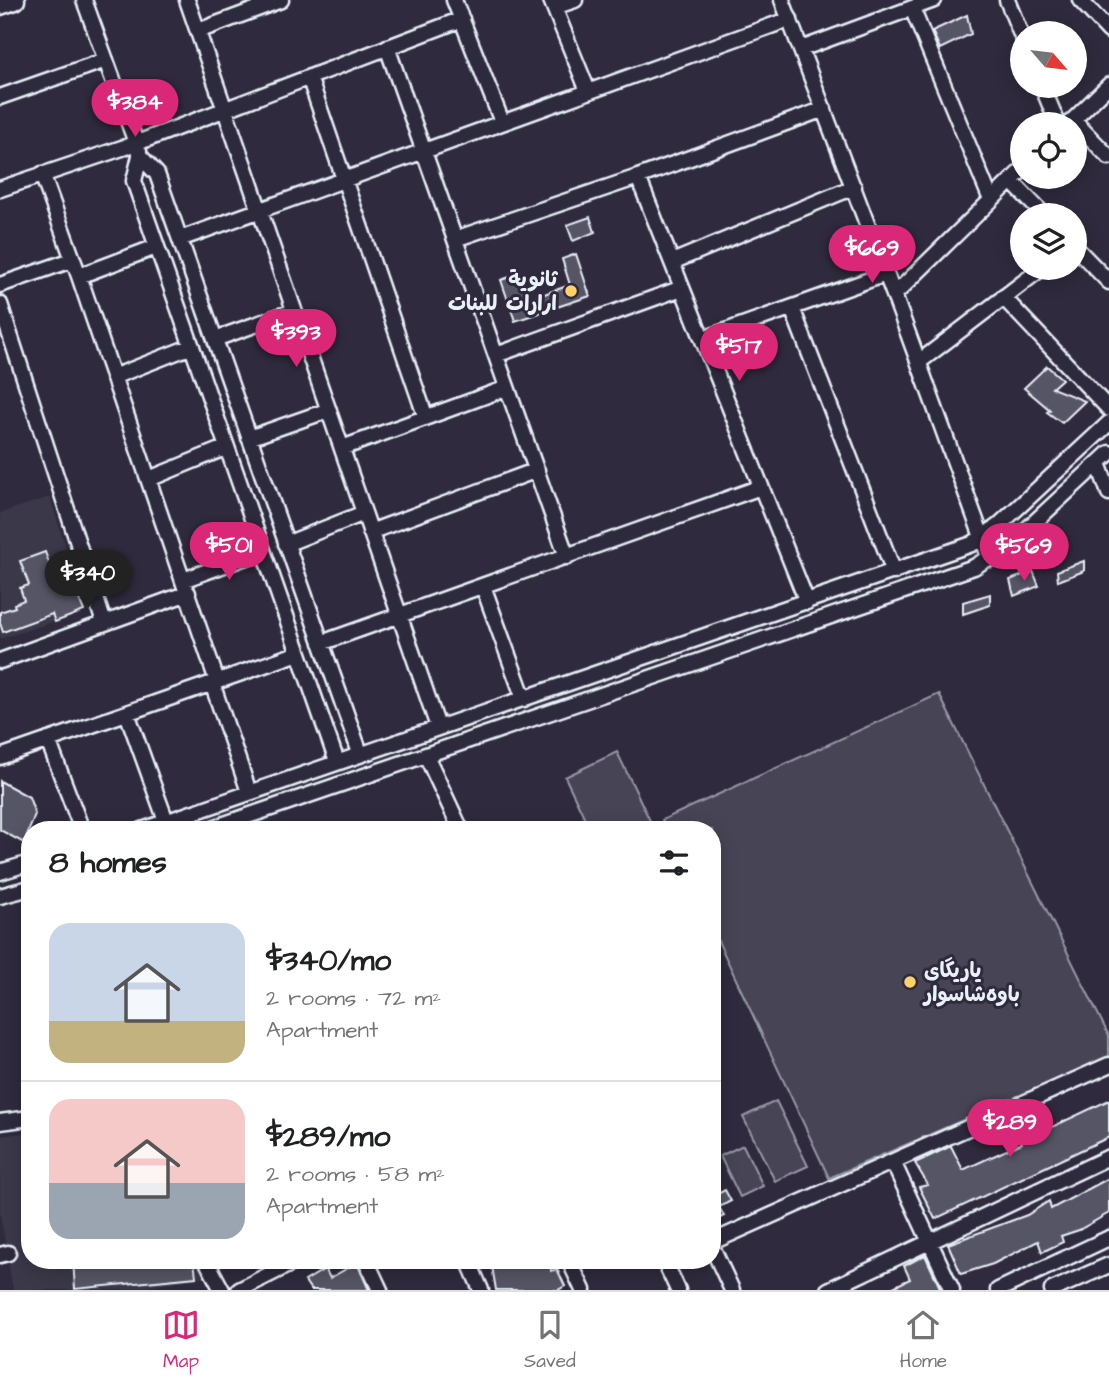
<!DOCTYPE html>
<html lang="en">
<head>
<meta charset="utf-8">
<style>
	:root { --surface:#fff; --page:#f2f2f2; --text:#202124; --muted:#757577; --line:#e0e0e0; --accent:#db2777 }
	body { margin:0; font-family:"Architects Daughter","Playpen Sans Arabic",sans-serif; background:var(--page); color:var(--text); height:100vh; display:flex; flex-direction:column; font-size:26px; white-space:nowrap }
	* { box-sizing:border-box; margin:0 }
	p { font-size:23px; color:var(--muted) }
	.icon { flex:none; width:38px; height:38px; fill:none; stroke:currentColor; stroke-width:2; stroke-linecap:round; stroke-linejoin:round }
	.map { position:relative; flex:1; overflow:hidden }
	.details { position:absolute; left:21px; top:821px; width:700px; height:448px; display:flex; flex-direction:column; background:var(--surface); border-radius:28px; box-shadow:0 4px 18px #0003 }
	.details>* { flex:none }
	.needle { width:46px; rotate:118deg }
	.controls { position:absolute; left:1010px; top:21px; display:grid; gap:14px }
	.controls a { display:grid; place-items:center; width:77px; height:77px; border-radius:50%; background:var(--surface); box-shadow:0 4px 18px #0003; font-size:35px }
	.price { position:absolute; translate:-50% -60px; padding:0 16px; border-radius:24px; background:var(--accent); color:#fff; font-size:23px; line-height:46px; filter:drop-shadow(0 2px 4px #0008) }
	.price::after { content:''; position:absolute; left:50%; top:42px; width:21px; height:16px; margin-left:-10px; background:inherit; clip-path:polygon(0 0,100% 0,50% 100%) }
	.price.current { background:#222; color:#fff }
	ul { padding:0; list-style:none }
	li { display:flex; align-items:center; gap:21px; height:175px; padding:0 28px }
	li+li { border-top:2px solid var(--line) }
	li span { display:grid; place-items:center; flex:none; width:196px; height:140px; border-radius:21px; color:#555 }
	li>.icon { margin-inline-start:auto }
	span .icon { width:84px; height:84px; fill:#fffc; stroke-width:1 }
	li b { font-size:30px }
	h2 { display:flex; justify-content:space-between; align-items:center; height:84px; padding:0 28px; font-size:30px }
	.dock { display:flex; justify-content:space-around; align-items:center; height:98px; border-top:2px solid var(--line); background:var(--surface); font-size:19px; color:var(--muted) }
	.dock a { display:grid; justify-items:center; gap:4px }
	.dock .current { color:var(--accent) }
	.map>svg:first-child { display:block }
	.built { fill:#3b3749 }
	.green { fill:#464455; stroke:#979aa6; stroke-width:2 }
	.building { fill:#575565; stroke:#e8f1f8; stroke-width:2 }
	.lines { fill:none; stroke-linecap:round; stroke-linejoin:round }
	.minor-casing { stroke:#e8f1f8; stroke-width:19 }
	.major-casing { stroke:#e8f1f8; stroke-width:23 }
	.minor { stroke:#2f2a3d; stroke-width:14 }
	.major { stroke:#2f2a3d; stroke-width:18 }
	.poi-dot { fill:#ffd166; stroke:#2f2a3d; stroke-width:2.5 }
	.labels { text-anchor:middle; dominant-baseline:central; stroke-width:6; stroke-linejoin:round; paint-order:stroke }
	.poi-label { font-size:21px; font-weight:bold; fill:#e8f1f8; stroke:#2f2a3d; text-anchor:end }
</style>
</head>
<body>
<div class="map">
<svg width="1109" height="1290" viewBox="0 0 1109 1290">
	<rect width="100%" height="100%" fill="#2f2a3d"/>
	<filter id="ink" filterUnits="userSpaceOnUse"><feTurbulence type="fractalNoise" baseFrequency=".0143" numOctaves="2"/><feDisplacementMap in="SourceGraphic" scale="14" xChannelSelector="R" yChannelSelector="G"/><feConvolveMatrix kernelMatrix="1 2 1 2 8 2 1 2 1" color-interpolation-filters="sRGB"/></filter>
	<g filter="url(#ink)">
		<!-- built -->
		<path class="built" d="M50 497 86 611 0 639V513Z
			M30 1132V1260H199L208 1276 130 1290H13L0 1214V1136Z"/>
		<!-- green -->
		<path class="green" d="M939 694 1109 1036V1057L829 1178 712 928V830L666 829 662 820Z
			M617 752 654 829H590L565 777Z
			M776 1101 808 1166 775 1181 743 1117Z
			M743 1145 763 1186 740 1197 720 1156Z"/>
		<!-- building -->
		<path class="building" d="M967 15 971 34 940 49 932 31Z
			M590 217 595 232 573 241 567 225Z
			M576 254 590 296 515 321 501 280 519 274 527 300 570 285 562 259Z
			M1047 366 1062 379 1052 388 1085 401 1062 423 1047 412 1050 410 1024 388Z
			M45 552 61 595 75 589 84 611 55 622 52 614 3 632 0 623V612L15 607 14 604 24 600 20 588 29 585 20 561Z
			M1084 561V571L1058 581 1057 571Z
			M1033 571 1039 586 1014 596 1010 580Z
			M990 594V605L963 614V602Z
			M0 781 29 797 35 814 24 843 0 830Z
			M1109 1100V1137L935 1219 919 1187 928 1185 915 1163 951 1146 963 1170 1022 1143 1011 1121 1036 1109 1048 1129Z
			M1109 1178V1213L1079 1230 1061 1236 1063 1242 1042 1252 1038 1241 993 1264 961 1274 948 1244 1027 1215 1049 1201 1051 1209Z
			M725 1190 731 1201 719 1207 724 1216 712 1222V1193L714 1196Z
			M925 1255 941 1290H887L910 1279 904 1266Z
			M73 1260H194L196 1277 75 1289Z
			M491 1260H550L551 1271 557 1269 565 1286 558 1290H496Z
			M357 1263 369 1290H311L305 1281 325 1269 330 1278Z"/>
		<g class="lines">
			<defs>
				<path id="minor" d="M84 0 139 151
					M187 0 438 727
					M454 0 502 122
					M551 0 588 91
					M782 0 894 295 990 559
					M1007 0 1022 37
					M1080 0 1109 31
					M554 7 575 0
					M912 8 991 200
					M198 31 281 0
					M387 47 567 557
					M801 49 934 0
					M309 77 426 418
					M1042 86 1058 124
					M0 97 106 60
					M1073 120 1109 157
					M1069 124 1109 85
					M42 174 79 276 217 681
					M638 177 807 602
					M1011 181 1044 215
					M0 189 137 143 462 19
					M180 239 790 19
					M455 239 638 177 824 109
					M1074 246 1109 282
					M672 262 854 187
					M79 276 156 247
					M0 285 72 260
					M894 295 1022 170
					M1003 297 1109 409
					M0 304 104 623
					M792 308 894 572
					M215 339 294 311
					M703 339 886 274
					M496 355 682 288
					M919 362 1042 268
					M113 377 192 346
					M249 438 329 410
					M342 448 507 388
					M1098 463 1109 493
					M149 479 227 447
					M370 532 537 470
					M286 544 364 513
					M183 580 263 551
					M483 586 524 699
					M321 643 761 487
					M0 661 188 593
					M212 683 249 792
					M127 713 166 821
					M48 740 82 830
					M426 755 461 830
					M0 757 299 653
					M337 762 134 181 140 156 157 174 360 753
					M142 830 972 544 998 526 1109 423
					M207 830 974 567 1011 544 1109 453
					M0 872 30 863
					M0 896 30 888
					M0 1122 30 1118
					M893 1162 952 1290
					M712 1242 1109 1065
					M712 1247 732 1290
					M0 1255 8 1253
					M206 1260 222 1290
					M366 1260 380 1290
					M468 1260 481 1290
					M569 1260 583 1290
					M664 1260 678 1290
					M239 1290 298 1260
					M828 1290 1109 1157
					M998 1290 1109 1238
					M1052 1290 1109 1265"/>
				<path id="major" d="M0 5 15 0"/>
			</defs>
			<!-- minor casing -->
			<use href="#minor" class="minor-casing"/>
			<!-- major casing -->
			<use href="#major" class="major-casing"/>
			<!-- minor -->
			<use href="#minor" class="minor"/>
			<!-- major -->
			<use href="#major" class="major"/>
		</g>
	</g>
	<!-- markers -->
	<g class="poi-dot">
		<circle cx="571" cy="291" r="7"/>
		<circle cx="910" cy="982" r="7"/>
	</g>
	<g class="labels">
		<!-- poi labels -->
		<g class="poi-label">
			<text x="557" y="279">ثانوية<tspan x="557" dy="24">ارارات للبنات</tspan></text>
			<text x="924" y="970" text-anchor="start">یاریگای<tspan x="924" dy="24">باوەشاسوار</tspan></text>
		</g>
	</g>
</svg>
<div class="controls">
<a><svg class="needle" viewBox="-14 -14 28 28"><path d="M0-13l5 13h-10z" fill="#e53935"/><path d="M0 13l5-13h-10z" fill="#757577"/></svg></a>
<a><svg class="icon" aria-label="locate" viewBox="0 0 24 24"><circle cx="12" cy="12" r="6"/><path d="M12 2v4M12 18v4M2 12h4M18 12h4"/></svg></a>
<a><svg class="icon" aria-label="layers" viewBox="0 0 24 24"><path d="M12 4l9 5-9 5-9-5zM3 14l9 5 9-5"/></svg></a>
</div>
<b class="price" style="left:135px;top:139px">$384</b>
<b class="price" style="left:872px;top:285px">$669</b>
<b class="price" style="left:296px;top:369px">$393</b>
<b class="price" style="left:739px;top:383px">$517</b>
<b class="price" style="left:229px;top:582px">$501</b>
<b class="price" style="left:1024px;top:583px">$569</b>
<b class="price current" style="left:88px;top:610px">$340</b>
<b class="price" style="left:1010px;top:1159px">$289</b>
<section class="details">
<h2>8 homes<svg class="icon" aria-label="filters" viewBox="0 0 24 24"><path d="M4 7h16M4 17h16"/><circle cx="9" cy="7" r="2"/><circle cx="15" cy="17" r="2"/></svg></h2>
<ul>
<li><span style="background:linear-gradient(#c9d6e8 70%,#c2b280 0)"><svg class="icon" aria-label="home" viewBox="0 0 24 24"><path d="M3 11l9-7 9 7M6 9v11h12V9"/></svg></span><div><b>$340/mo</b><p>2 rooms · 72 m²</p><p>Apartment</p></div></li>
<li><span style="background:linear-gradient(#f6c9c9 60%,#9aa5b1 0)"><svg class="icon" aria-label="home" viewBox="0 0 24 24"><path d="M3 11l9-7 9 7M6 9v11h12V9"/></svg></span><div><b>$289/mo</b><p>2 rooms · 58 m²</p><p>Apartment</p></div></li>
</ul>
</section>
</div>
<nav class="dock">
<a class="current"><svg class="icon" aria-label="map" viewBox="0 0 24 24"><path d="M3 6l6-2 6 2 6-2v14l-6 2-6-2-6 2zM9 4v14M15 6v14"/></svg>Map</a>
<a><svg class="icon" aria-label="saved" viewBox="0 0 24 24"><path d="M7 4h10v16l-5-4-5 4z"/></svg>Saved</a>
<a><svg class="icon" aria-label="home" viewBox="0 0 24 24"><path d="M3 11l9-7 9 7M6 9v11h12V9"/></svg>Home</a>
</nav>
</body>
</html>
